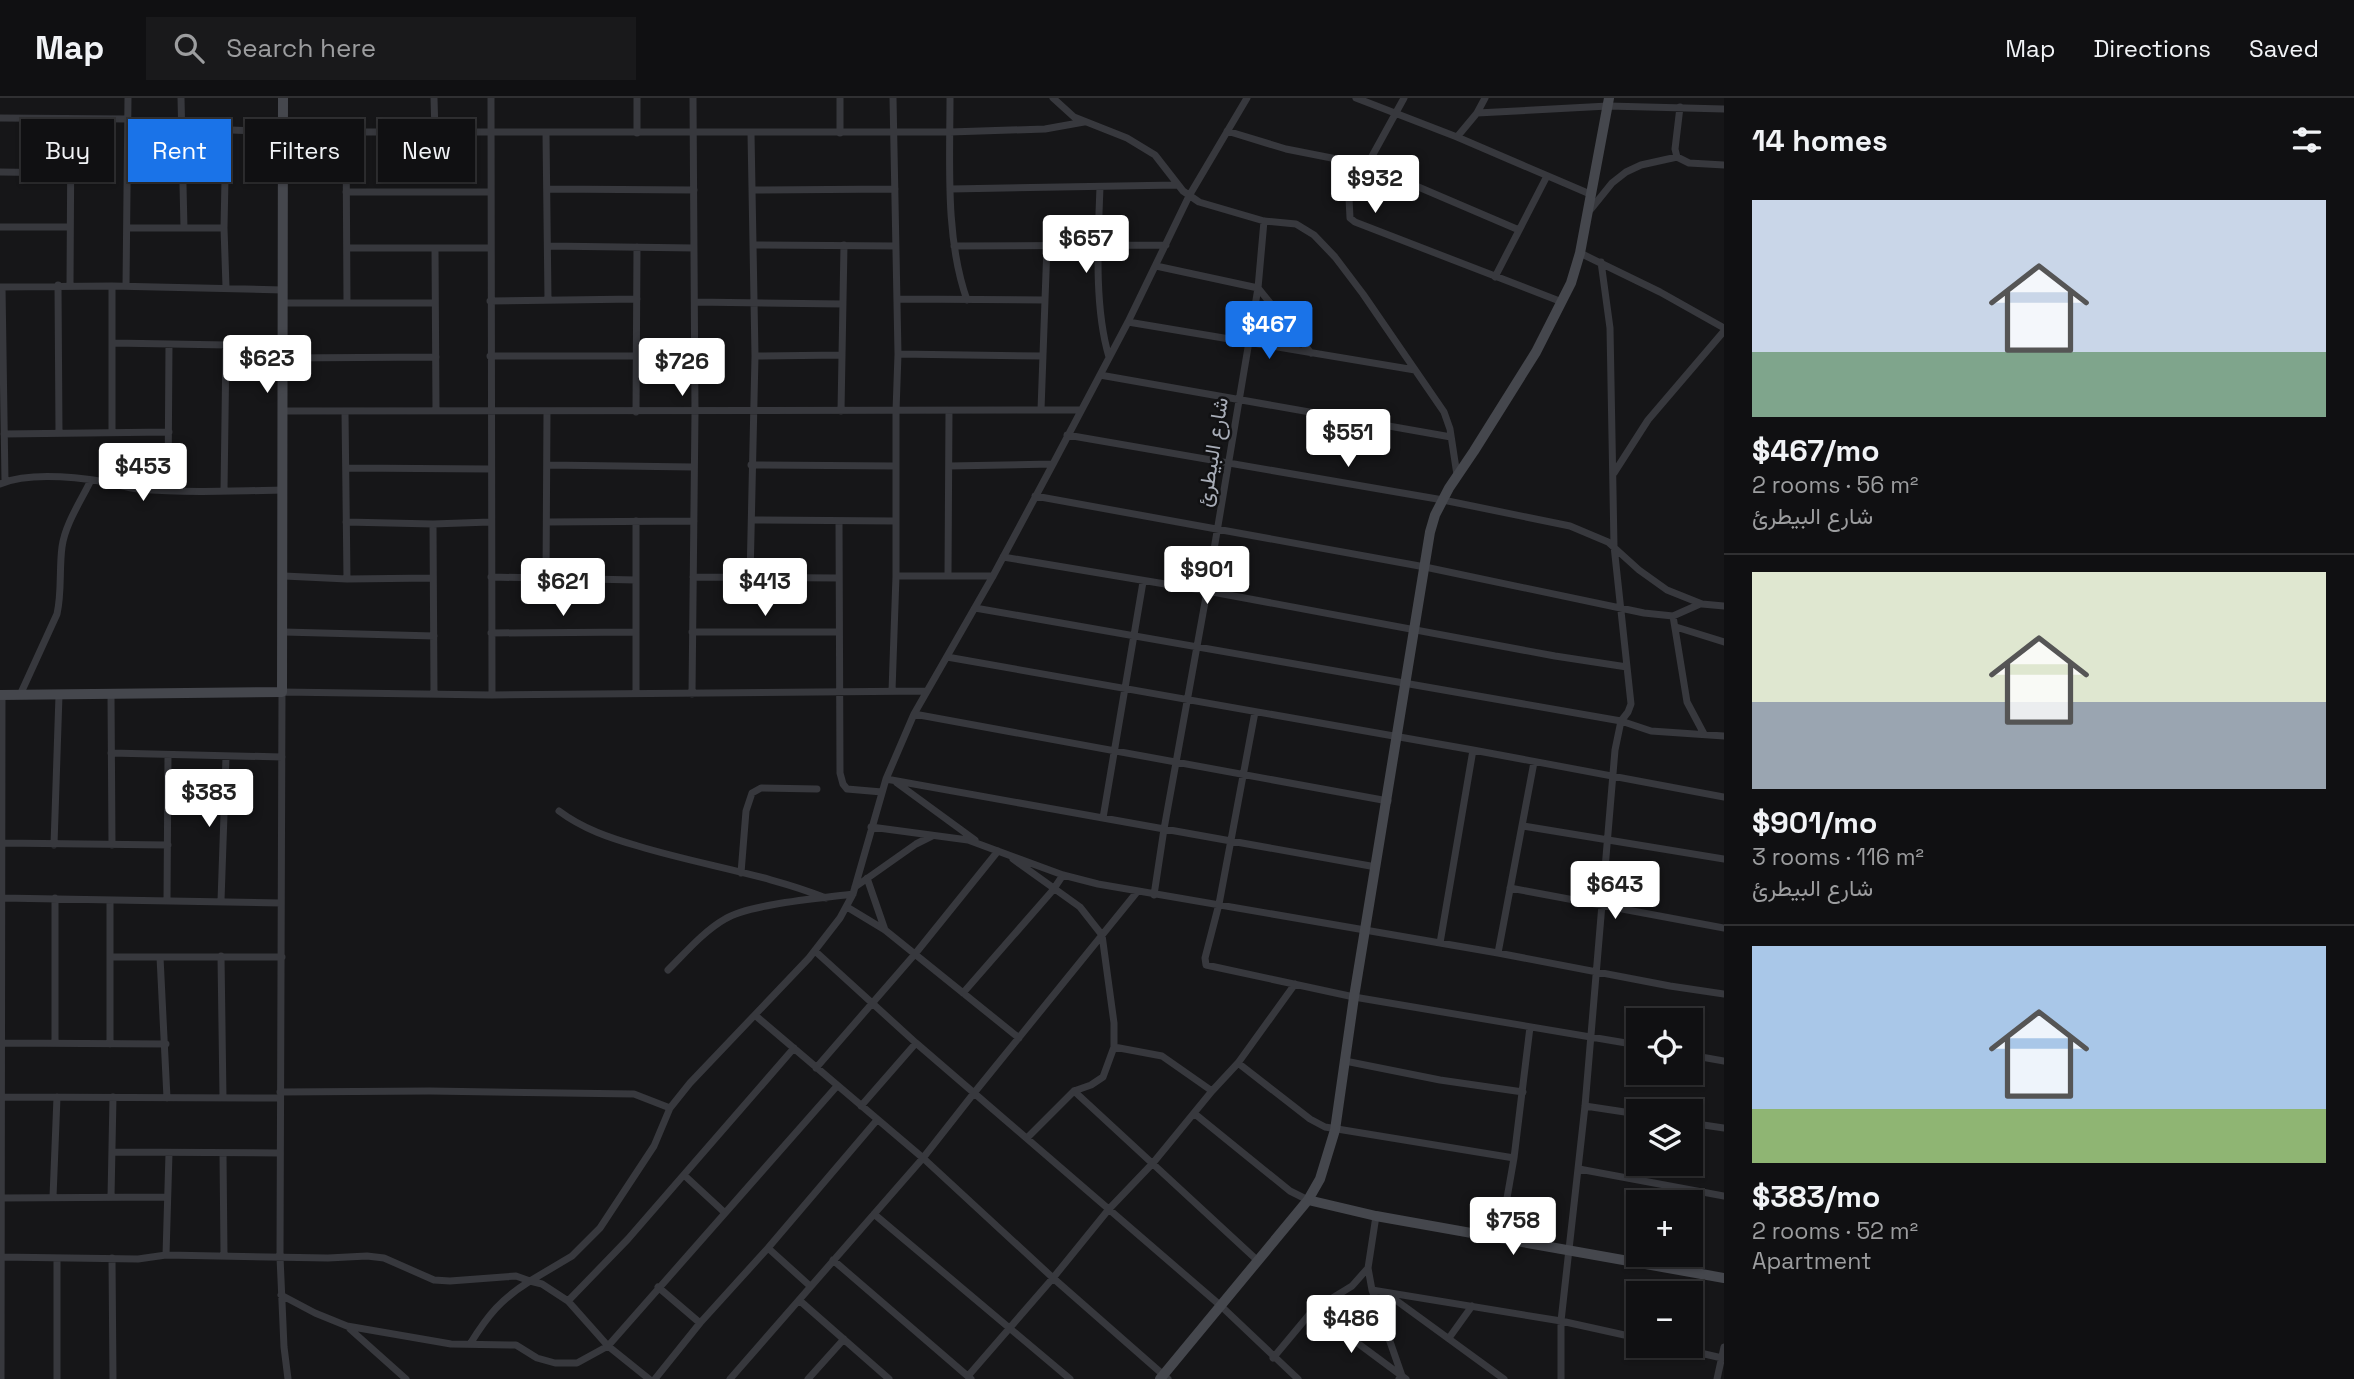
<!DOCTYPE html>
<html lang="en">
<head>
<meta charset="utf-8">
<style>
	:root { --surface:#101012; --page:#19191b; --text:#f1f3f6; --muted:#9c9d9f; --line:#303032; --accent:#1a73e8 }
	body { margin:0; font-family:"Space Grotesk",Vazirmatn,sans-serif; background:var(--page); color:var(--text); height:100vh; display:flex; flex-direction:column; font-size:26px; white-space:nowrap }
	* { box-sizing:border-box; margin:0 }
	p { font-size:23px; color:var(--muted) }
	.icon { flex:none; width:38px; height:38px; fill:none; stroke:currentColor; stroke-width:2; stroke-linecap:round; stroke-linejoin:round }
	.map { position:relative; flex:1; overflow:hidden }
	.side { display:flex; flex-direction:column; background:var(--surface); width:630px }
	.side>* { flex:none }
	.hud { position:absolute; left:21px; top:21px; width:665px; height:63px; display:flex; gap:14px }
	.fabs { position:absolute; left:1626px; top:910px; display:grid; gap:14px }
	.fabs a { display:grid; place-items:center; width:77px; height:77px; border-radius:0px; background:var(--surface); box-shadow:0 2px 5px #0004,0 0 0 2px var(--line); font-size:35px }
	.price { position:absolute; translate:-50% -60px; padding:0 16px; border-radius:7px; background:#fff; color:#222; font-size:23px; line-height:46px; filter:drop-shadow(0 2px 4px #0008) }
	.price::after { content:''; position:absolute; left:50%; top:42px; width:21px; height:16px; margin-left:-10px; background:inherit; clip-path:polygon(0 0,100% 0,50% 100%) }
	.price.active { background:var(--accent); color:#fff }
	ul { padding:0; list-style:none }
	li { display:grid; align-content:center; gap:14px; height:371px; padding:0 28px }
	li+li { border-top:2px solid var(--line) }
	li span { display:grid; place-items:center; height:217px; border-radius:0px; color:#555 }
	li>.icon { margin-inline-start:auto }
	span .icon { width:126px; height:126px; fill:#fffc; stroke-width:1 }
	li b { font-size:30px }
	h2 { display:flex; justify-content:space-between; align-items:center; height:84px; padding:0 28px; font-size:30px }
	.pill { padding:0 24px; border-radius:0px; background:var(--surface); box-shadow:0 2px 5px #0004,0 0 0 2px var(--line); font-size:24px; line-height:63px }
	.pill.active { background:var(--accent); color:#fff }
	header { display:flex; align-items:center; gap:42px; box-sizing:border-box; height:98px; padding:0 35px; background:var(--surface); border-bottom:2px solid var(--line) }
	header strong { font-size:33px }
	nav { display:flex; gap:38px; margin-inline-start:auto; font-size:24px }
	.search { width:490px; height:63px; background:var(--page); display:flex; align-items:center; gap:18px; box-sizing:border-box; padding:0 24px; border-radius:0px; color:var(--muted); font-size:26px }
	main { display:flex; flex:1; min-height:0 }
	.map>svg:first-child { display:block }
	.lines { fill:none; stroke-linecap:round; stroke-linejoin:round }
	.street { stroke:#37383d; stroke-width:7 }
	.secondary { stroke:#45474d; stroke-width:10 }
	.labels { text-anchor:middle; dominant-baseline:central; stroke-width:5; stroke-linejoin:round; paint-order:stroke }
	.street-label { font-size:21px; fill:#a8adb8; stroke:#111113 }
</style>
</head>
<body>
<header>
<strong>Map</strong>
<div class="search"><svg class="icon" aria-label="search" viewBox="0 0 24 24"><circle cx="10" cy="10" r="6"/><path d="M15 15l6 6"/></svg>Search here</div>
<nav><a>Map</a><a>Directions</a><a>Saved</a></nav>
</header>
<main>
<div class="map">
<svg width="1724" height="1281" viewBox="0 0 1724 1281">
	<rect width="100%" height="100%" fill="#161618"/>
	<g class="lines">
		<!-- street -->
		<path class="street" d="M181 0 184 130
			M434 0 435 35
			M491 0 492 597
			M637 0V35
			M840 0V35
			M950 0C950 65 945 140 967 202
			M1053 0 1074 19 1127 40 1155 57 1183 93 1199 104 1264 123 1296 126 1314 137 1335 159 1363 196 1444 314 1450 331 1457 377
			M1356 0 1457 39 1590 96
			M1404 0 1349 100 1350 120 1355 124 1562 204
			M1477 15 1608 8 1724 11
			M0 20 128 21
			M181 30 283 34H950L1045 31 1084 24
			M226 32 224 130 226 189
			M1227 33 1286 51 1367 67 1519 132
			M346 35 347 205
			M546 36 548 202
			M1457 39 1477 15 1485 0
			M1677 59 1675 51 1680 9
			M0 74 70 75
			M1100 89C1098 142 1094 209 1109 259
			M547 91 694 92
			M951 91 1177 87
			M753 92 895 91
			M346 94H490
			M1591 111 1612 85 1626 74 1641 67 1677 59 1689 65 1724 67
			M0 129H70
			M127 130H224
			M754 147 896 148
			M548 148 694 150
			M954 148 1166 147
			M347 150H490
			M435 150 436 312
			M1580 155 1660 194 1724 230
			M1156 168 1258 190 1311 255
			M1495 179 1547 78
			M58 187 59 335
			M70 187 71 21
			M112 188V334
			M126 188 128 0
			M0 189 112 188 283 192
			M2 189 5 384
			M898 201 1045 202
			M490 203 637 201
			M695 204 843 206
			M283 205H435
			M1128 224 1415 272
			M113 245 284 248
			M898 256 1043 258
			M490 258H636
			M755 258 842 257
			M284 260 436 259
			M1100 277 1451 339
			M1041 312 1047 147
			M283 313 1080 312
			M841 313 844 147
			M345 314 347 481
			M636 314 637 149
			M4 336 169 334
			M1067 337 1443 402 1570 428 1608 444 1639 472 1667 492 1702 506 1724 508
			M548 367 693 369
			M751 367 895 368
			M949 368 1053 366
			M346 370 490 371
			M1614 375 1648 322 1724 233
			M0 386C29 374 75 379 106 384 117 386 127 390 138 391 186 395 235 393 283 392
			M168 392 169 246
			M224 393 226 247
			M1035 398 1425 469 1644 515 1673 518 1700 506
			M752 422 895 423
			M636 423V595
			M839 423 840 675 843 686 847 691 882 694
			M346 424 433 426 490 424
			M547 424 694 423
			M433 426 434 596
			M1003 459 1207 493 1555 558 1627 569
			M284 478 347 481 433 480
			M896 478H993
			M948 478 949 313
			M491 479 636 482
			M546 479 547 314
			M693 479 839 480
			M750 480 755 258 751 35
			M975 510 1621 623 1651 633 1724 638
			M1673 518 1687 604 1704 636
			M1676 529 1724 544
			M284 534 434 538
			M692 534H838
			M491 535 636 534
			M947 559 1473 652 1724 699
			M892 593 896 478V313L898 256 893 0
			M692 596 695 314 693 0
			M20 597 57 516C62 494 59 471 62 449 65 426 81 403 91 382
			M111 597 112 747
			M1255 614 1219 806 1205 860 1206 867 1354 899 1638 947
			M914 616 1388 703
			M111 655 282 659
			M886 681 1376 769
			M897 685 975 742
			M559 713C583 731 610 740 638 748 700 767 766 776 826 800
			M1103 720 1143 484
			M1523 728 1724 761
			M871 729 968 742 1063 777 1098 786 1498 855 1670 888 1724 896
			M2 745 168 747
			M54 747 59 597
			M1013 761 1080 809 1102 837 1114 925V949L1103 979 1091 987 1074 993 1027 1040
			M741 775 746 713 752 695 761 690 817 691
			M867 780 885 832
			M855 789 916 746 932 738
			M1510 790 1724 830
			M1154 797 1164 731 1207 493 1258 190 1264 123
			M1 800 281 805
			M167 803 168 657
			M221 803 226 659
			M847 809 885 832 1019 940
			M1440 845 1473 652
			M815 853 916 945 1221 1208 1298 1281
			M1498 855 1534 664
			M221 858 223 1000
			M110 859H282
			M160 859 167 1000
			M668 872C686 854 704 833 725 821 749 806 823 800 853 796
			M963 895 1053 792 1063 777
			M756 918 923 1060 1053 1180 1168 1281
			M2 945 166 946
			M55 945V800
			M110 946V802
			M1114 949 1162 958 1212 993
			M1690 957 1724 963
			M1345 963 1440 982 1523 994
			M1238 965 1310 1021 1325 1029 1514 1060
			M816 970 915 856 998 753
			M1074 993 1258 1163
			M280 994 430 993 634 996 670 1010
			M0 999 280 1000
			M861 1008 916 945
			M1585 1008 1638 1016
			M1195 1016 1290 1093 1308 1102
			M1690 1025 1724 1030
			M112 1054 280 1055
			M223 1056 224 1156
			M1579 1071 1724 1098
			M684 1077 724 1114
			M53 1099 57 999
			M111 1099 113 999
			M2 1100 167 1099
			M874 1116 1070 1281
			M1376 1118 1368 1170 1372 1192 1402 1278 1399 1281
			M1500 1140 1514 1060 1530 929
			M768 1150 810 1188
			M166 1157 169 1055
			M0 1159 138 1161 166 1157 328 1160 367 1158 384 1160 434 1182 450 1183 516 1178 530 1183 572 1158 600 1130 654 1048 670 1010 690 985 809 860 840 820 853 796 886 681 914 616 993 478 1053 366 1128 224 1189 98 1247 0
			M57 1160V1281
			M112 1160 113 1281
			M833 1162 971 1281
			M658 1189 700 1225
			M1372 1192 1561 1223 1638 1240
			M1386 1195 1504 1281
			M281 1197 315 1215 347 1228 451 1246 516 1247 537 1260 555 1265H577L608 1248 837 988
			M799 1202 889 1281
			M1313 1212 1406 1281
			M350 1231 406 1281
			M1449 1240 1472 1208
			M470 1246C488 1217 501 1201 530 1183L542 1186 568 1203
			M1670 1248 1722 1260
			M1273 1260 1313 1212 1352 1188 1368 1170
			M968 1278 1053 1180 1109 1111 1153 1065 1212 993 1238 965 1295 886
			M1 1281 2 597
			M288 1281 284 1249 280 1159 282 594 492 597 927 593
			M649 1281 608 1248 568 1203 628 1141 794 950
			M655 1281 700 1225 768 1150 877 1022
			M730 1281 923 1060 974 995 1137 794
			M808 1281 844 1241
			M1561 1281V1223L1585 1008 1615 652 1621 623 1628 614 1631 606 1614 448 1610 230 1601 164
			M1717 1281 1724 1249"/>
		<!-- secondary -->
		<path class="secondary" d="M0 597 282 594 283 0
			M1308 1102 1376 1118 1724 1180
			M1160 1281 1308 1102 1320 1081 1335 1032 1354 899 1430 434 1435 417 1449 390 1474 353 1536 254 1571 185 1580 155 1609 0"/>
	</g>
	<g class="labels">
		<!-- street labels -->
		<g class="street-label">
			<text transform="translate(1212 354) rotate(-81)">شارع البيطرئ</text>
		</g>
	</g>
</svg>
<div class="fabs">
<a><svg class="icon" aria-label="locate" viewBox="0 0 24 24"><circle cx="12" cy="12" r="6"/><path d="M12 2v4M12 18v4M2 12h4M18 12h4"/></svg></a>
<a><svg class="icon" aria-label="layers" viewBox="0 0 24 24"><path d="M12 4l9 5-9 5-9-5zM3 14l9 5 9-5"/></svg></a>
<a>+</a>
<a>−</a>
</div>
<b class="price" style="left:1375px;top:117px">$932</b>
<b class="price" style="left:1086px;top:177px">$657</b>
<b class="price active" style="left:1269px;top:263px">$467</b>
<b class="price" style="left:267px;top:297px">$623</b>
<b class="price" style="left:682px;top:300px">$726</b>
<b class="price" style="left:1348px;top:371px">$551</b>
<b class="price" style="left:143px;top:405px">$453</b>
<b class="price" style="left:1207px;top:508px">$901</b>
<b class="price" style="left:563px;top:520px">$621</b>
<b class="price" style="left:765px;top:520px">$413</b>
<b class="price" style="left:209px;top:731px">$383</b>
<b class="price" style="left:1615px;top:823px">$643</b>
<b class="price" style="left:1513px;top:1159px">$758</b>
<b class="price" style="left:1351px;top:1257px">$486</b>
<div class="hud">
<a class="pill">Buy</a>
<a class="pill active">Rent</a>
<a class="pill">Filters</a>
<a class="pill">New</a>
</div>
</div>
<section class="side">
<h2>14 homes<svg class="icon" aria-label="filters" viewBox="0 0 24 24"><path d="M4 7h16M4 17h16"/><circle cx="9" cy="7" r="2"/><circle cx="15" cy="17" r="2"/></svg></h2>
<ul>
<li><span style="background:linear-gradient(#c9d6e8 70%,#7fa58c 0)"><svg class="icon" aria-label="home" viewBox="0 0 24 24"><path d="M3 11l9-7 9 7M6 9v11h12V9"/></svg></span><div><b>$467/mo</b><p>2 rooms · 56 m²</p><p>شارع البيطرئ</p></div></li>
<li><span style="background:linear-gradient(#dfe7d0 60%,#9aa5b1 0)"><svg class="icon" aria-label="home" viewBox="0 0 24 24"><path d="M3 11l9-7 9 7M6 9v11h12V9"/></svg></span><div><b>$901/mo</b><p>3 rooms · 116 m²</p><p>شارع البيطرئ</p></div></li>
<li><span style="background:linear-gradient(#a9c7e8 75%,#8fb573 0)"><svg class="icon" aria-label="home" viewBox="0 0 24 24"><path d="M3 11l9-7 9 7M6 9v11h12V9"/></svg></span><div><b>$383/mo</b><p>2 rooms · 52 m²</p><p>Apartment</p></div></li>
</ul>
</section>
</main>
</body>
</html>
